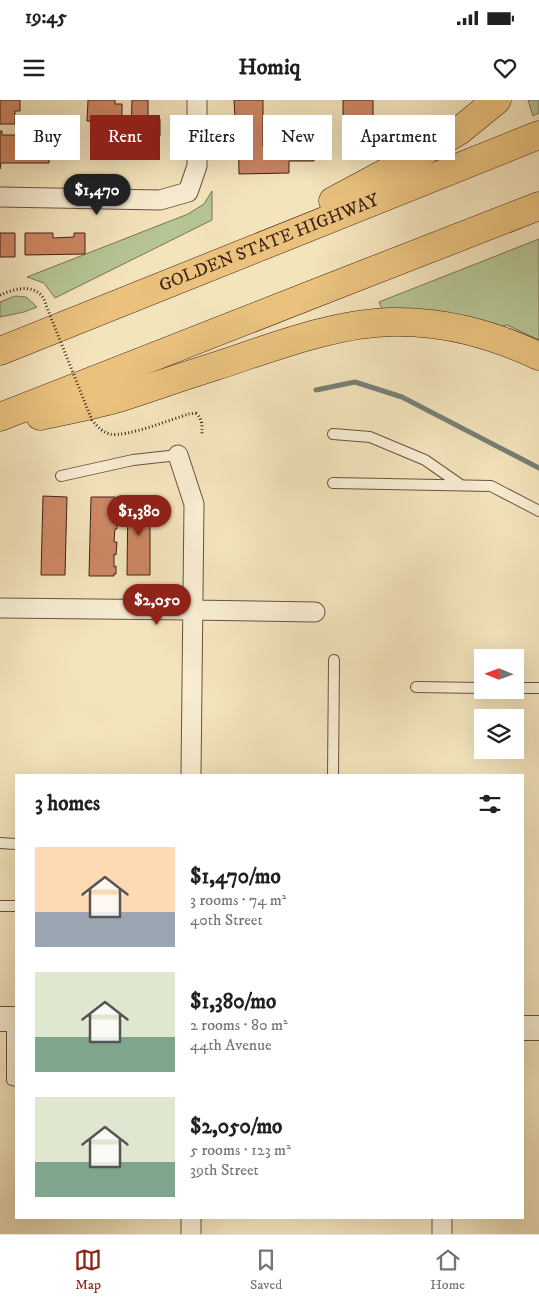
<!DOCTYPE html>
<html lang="en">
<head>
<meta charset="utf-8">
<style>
	:root { --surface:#fff; --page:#f6f6f6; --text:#202124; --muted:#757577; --line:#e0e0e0; --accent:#8f2418 }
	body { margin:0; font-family:"IM FELL DW Pica",serif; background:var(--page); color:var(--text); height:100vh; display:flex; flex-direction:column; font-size:19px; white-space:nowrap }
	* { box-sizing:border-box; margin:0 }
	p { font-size:16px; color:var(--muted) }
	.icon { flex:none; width:28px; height:28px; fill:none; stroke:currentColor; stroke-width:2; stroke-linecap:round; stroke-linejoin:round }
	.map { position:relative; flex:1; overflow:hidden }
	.details { position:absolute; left:15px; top:674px; width:509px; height:445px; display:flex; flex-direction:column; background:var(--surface); border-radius:0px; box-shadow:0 5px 20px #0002 }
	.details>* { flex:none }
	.hud { position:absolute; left:15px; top:15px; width:510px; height:45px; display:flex; gap:10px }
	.needle { width:32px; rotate:271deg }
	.controls { position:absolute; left:474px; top:549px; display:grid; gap:10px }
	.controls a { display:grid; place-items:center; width:50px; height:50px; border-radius:0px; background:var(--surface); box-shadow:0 5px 20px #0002; font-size:25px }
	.price { position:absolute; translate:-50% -42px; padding:0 11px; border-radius:18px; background:var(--accent); color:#fff; font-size:16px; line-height:32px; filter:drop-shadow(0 1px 2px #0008) }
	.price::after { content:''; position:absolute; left:50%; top:30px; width:15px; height:11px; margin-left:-8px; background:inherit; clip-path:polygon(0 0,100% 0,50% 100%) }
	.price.current { background:#222; color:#fff }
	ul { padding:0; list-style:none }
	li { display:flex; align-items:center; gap:15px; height:125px; padding:0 20px }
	li span { display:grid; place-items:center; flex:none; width:140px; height:100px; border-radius:0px; color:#555 }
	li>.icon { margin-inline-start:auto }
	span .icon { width:60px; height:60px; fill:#fffc; stroke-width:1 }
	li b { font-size:21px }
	h2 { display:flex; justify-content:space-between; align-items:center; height:60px; padding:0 20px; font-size:21px }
	.pill { padding:0 18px; border-radius:0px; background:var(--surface); box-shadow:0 5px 20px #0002; font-size:18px; line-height:45px }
	.pill.current { background:var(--accent); color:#fff }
	.status { display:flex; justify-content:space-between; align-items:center; height:35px; padding:0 25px; background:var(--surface); direction:ltr }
	.status svg { height:14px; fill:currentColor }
	header { display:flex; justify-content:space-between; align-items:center; height:65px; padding:0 20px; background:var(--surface); font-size:22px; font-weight:700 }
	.tab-bar { display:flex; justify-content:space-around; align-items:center; height:70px; border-top:1px solid var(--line); background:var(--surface); font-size:14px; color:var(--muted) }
	.tab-bar a { display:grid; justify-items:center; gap:2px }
	.tab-bar .current { color:var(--accent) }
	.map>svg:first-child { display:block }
	.green { fill:#b6c594; stroke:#7a7455 }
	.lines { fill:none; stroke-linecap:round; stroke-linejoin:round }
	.stream { stroke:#778077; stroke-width:5 }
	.building { fill:#ce8764; stroke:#3f2216 }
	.service-casing { stroke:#6c5240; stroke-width:12 }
	.minor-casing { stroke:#6c5240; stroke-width:21 }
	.tertiary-casing { stroke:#6c5240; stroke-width:26 }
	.motorway-casing { stroke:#3f2216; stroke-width:29 }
	.path { stroke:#3f2216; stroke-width:3; stroke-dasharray:1 2.5; stroke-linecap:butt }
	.service { stroke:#f8edd3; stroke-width:10 }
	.minor { stroke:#f8edd3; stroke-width:19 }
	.tertiary { stroke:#f8edd3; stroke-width:24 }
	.motorway { stroke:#eac27e; stroke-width:28 }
	.path-bridge { stroke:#3f2216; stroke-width:3; stroke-dasharray:1 2.5; stroke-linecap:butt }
	.labels { text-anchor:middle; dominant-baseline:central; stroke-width:4; stroke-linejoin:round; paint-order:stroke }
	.street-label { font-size:18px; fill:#3f2216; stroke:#f8edd3 }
</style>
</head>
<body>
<div class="status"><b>19:45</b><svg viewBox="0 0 49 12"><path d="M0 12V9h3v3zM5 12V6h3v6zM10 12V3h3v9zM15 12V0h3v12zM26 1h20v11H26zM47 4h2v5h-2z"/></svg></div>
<header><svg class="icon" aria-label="menu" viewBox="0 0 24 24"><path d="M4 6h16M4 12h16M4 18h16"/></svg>Homiq<svg class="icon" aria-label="heart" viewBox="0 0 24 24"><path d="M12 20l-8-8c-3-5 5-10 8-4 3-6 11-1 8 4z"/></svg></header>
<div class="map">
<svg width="539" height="1134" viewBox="0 0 539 1134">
	<rect width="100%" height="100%" fill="#f4e4bc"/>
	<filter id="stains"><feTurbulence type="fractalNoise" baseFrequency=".004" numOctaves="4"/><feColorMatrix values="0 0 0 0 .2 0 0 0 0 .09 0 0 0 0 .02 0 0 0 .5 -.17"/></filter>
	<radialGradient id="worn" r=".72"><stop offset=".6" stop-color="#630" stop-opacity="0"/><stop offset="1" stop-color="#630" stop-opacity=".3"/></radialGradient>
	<!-- green -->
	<path class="green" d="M528 0H539V13L533 16Z
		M212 91V120L55 198 44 183 27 177 188 114 204 104Z
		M539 139V240L507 225 496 228 384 214 379 202Z
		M15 196 26 197 37 207 24 212 0 217V202Z"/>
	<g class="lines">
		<!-- stream -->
		<path class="stream" d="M316 290 355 282 402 297 539 368"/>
	</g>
	<!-- building -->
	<path class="building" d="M0 0H20V11H15V24H0Z
		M88 0H115V4H122V22L87 21Z
		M132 0H148V18L160 19V36L131 35Z
		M234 0H263V46H314V61H289V73L239 74 238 17H235Z
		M343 0H373V27H343Z
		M0 31H2V35H49V63H1L0 69Z
		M0 133H15V157H0Z
		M25 133H53V138L74 137V133H85V154L25 155Z
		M43 396 67 397 65 475H41Z
		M91 397H115V399H117V405L115 406 114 417 117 418V429H115L114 442H117L116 455 114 454V467L116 466V474H114V476H89Z
		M128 398H150V475H127Z"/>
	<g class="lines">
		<defs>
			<path id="service" d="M333 334 370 337 425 360 461 385
				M61 376 133 360 178 355
				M333 383 491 386 539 411
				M416 587 482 588
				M515 588H539
				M333 675 334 560
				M0 743 16 744
				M0 806H16
				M12 919V980L16 981"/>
			<path id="minor" d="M0 97 160 100 188 92 197 66V0
				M178 355 194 404 191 675
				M0 508 192 510 315 512
				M191 1134V1118
				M442 1134V1118"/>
			<path id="tertiary" d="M0 919H16
				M522 928H539"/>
			<g id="motorway">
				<path d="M333 101 402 64 459 31 497 0"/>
				<path id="s1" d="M0 251 539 35"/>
				<path d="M40 316C67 310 95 305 122 297 153 287 184 276 216 266 271 248 334 223 392 222 445 221 491 234 539 256"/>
				<path d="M0 317 344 182 539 106"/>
			</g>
		</defs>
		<!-- service casing -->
		<use href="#service" class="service-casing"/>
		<!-- minor casing -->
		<use href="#minor" class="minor-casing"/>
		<!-- tertiary casing -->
		<use href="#tertiary" class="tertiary-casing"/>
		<!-- motorway casing -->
		<use href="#motorway" class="motorway-casing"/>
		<!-- path -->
		<path class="path" d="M196 313C203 320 202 326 202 335"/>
		<!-- service -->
		<use href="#service" class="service"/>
		<!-- minor -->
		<use href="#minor" class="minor"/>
		<!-- tertiary -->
		<use href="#tertiary" class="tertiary"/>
		<!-- motorway -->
		<use href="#motorway" class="motorway"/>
		<!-- path-bridge -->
		<path class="path-bridge" d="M0 195C12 190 29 184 40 194 43 196 45 201 46 205L92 320C97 326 102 332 110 334 125 338 172 319 189 314L196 313"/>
	</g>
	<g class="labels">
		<!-- street labels -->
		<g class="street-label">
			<text stroke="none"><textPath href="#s1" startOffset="290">GOLDEN STATE HIGHWAY</textPath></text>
		</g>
	</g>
	<rect width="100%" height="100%" filter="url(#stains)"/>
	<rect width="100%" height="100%" fill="url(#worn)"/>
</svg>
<div class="controls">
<a><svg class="needle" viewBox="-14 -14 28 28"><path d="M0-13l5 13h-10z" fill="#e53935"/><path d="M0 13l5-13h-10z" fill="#757577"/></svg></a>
<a><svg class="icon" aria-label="layers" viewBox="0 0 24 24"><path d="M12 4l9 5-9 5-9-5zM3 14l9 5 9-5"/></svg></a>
</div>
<b class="price current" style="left:97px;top:116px">$1,470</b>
<b class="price" style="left:139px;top:437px">$1,380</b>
<b class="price" style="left:157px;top:526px">$2,050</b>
<div class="hud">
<a class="pill">Buy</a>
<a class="pill current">Rent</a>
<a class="pill">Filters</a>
<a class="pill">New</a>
<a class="pill">Apartment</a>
</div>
<section class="details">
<h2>3 homes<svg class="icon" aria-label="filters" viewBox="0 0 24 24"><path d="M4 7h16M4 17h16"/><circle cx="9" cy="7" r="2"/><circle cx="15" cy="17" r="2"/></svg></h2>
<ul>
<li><span style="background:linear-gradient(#ffd9b3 65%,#9aa5b1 0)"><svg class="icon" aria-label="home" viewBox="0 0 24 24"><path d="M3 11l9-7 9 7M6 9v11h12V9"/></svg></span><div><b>$1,470/mo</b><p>3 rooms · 74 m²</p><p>40th Street</p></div></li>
<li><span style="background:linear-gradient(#dfe7d0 65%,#7fa58c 0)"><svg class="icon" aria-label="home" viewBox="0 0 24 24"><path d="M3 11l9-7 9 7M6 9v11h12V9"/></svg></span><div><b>$1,380/mo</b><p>2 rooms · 80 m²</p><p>44th Avenue</p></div></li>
<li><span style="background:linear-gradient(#dfe7d0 65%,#7fa58c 0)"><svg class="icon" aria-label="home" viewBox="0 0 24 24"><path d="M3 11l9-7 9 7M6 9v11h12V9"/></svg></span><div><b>$2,050/mo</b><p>5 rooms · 123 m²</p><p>39th Street</p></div></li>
</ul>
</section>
</div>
<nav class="tab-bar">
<a class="current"><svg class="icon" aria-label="map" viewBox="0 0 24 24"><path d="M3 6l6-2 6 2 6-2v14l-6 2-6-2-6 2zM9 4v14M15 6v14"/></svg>Map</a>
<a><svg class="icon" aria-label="saved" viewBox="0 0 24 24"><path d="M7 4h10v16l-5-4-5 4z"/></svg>Saved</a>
<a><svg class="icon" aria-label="home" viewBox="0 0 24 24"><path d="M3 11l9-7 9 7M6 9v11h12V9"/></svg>Home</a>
</nav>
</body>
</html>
